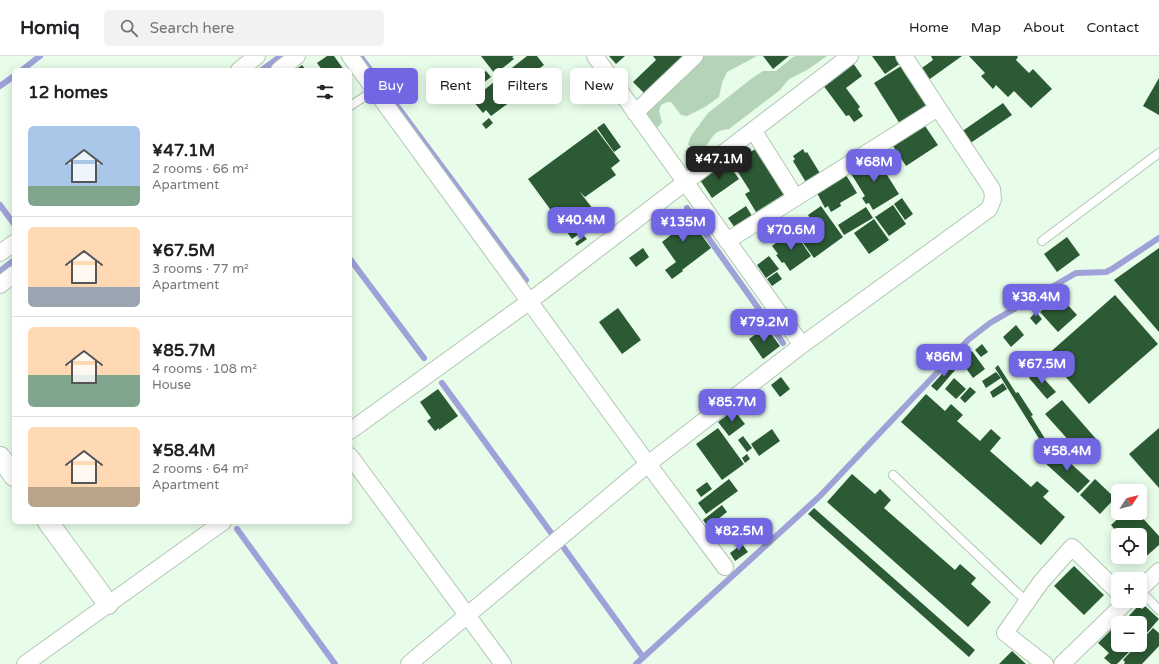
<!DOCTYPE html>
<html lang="en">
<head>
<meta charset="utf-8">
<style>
	:root { --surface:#fff; --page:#f2f2f2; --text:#202124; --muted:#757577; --line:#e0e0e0; --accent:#7167e2 }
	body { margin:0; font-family:"Varela Round",sans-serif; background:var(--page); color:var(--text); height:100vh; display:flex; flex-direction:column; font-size:15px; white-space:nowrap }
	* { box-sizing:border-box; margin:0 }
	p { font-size:13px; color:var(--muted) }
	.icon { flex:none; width:22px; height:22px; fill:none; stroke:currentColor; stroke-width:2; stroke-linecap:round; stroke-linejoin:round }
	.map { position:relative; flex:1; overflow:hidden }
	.sheet { position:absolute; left:12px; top:12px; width:340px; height:456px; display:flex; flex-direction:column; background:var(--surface); border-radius:6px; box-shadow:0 2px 10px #0003 }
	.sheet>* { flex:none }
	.top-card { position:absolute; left:364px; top:12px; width:380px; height:36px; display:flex; gap:8px }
	.needle { width:26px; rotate:54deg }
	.buttons { position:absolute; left:1111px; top:428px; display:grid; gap:8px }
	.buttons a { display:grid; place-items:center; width:36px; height:36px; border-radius:6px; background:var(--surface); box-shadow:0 2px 10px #0003; font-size:20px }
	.price { position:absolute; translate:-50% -34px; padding:0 9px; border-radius:8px; background:var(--accent); color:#fff; font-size:13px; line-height:26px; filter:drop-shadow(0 1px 2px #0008) }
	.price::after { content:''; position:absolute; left:50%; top:24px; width:12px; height:9px; margin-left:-6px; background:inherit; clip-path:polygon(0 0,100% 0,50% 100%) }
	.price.selected { background:#222; color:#fff }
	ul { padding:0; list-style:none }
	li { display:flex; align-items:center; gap:12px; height:100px; padding:0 16px }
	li+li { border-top:1px solid var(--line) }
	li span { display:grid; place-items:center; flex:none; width:112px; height:80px; border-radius:6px; color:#555 }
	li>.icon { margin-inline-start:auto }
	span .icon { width:48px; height:48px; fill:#fffc; stroke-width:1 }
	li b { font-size:17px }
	h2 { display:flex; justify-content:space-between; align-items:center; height:48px; padding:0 16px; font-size:17px }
	.tag { padding:0 14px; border-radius:6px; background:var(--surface); box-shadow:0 2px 10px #0003; font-size:14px; line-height:36px }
	.tag.selected { background:var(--accent); color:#fff }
	header { display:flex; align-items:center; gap:24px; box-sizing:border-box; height:56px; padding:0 20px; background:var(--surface); border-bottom:1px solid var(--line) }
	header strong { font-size:19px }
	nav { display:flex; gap:22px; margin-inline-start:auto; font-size:14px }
	.search { width:280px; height:36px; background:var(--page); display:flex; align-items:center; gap:10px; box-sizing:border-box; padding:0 14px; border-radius:6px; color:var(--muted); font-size:15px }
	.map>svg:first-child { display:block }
	.green { fill:#b4d3b7 }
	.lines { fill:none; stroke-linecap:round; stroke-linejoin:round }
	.stream { stroke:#9fa1d9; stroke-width:6 }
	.building { fill:#2c5a34 }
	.service-casing { stroke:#b2c6b4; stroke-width:10 }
	.minor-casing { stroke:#b2c6b4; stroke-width:18 }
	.tertiary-casing { stroke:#b2c6b4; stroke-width:22 }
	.service { stroke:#fff; stroke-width:8 }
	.minor { stroke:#fff; stroke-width:16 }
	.tertiary { stroke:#fff; stroke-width:20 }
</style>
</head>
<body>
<header>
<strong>Homiq</strong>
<div class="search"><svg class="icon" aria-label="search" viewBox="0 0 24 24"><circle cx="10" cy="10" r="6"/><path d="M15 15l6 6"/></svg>Search here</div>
<nav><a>Home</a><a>Map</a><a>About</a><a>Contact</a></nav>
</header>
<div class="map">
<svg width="1159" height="608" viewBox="0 0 1159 608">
	<rect width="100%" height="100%" fill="#e7fce9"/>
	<!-- green -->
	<path class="green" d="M703 0H757L727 16 722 27 719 41 705 51 687 60 681 59 671 46H667L661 49 659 55 662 66 658 71H653L644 59 658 43Z
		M796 0H827L807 14 789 23 780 34 729 73C705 74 714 96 692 95L688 88 691 80 708 57 751 23 763 15H776L793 1Z"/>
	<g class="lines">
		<!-- stream -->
		<path class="stream" d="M360 0 526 224
			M22 14 40 0
			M262 14 281 0
			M0 30 14 20
			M0 149 14 168
			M687 152 783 287
			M350 203 424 302
			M0 215 14 204
			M442 327 552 478
			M237 473 335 608
			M564 492 643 601
			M636 608 820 440 968 284 990 267 1076 217 1106 216 1112 213 1159 182"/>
	</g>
	<!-- building -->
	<path class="building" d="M327 0H334L344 14H322L317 7Z
		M481 0H514L512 1 514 3 495 18Z
		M527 0H537L544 9 540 12 542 15 524 29 520 23 508 33 499 22Z
		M609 0H625L616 8Z
		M653 0H685L645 38 633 26 656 4Z
		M763 0H789L773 13Z
		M872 0H895L901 7 885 18Z
		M931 0H962L927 25 919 14 933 4Z
		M969 0H1017L1018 1 1016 4 1029 17 1033 13 1052 33 1031 52 1014 35 1008 41 996 29 993 33 981 20 985 17Z
		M853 7 862 20 846 32 860 51 858 53 863 60 854 66 849 59 846 60 823 29Z
		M302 9 306 14H295Z
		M901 10 908 20 910 19 929 49 900 68 874 27Z
		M486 15 491 21 482 28 477 22Z
		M1159 22V59L1143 50Z
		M494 26 510 46 491 60 486 54 483 57 472 44Z
		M1003 47 1012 59 969 88 961 76Z
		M489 62 493 67 486 73 482 68Z
		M604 67 621 91 614 96 597 72Z
		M923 67 938 89 906 110 891 87Z
		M596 73 620 105 611 112 616 119 585 141 579 135 593 153 595 151 600 158 596 161 598 164 572 183 528 123Z
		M757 92 786 137 756 156 745 138 750 135 736 113 748 106 744 100Z
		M886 92 891 99 884 103 880 96Z
		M803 93 805 97 807 96 821 119 807 128 793 105 795 103 793 100Z
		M875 100 899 138 873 154 869 147 866 148 862 142 865 140 850 116Z
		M727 106 739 123 712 142 700 124Z
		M846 119 857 137 840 147 841 150 831 156 828 150 825 152 817 137Z
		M902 142 913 158 905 164 894 148Z
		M893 149 906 168 889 180 875 161Z
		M746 150 752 160 735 172 728 162Z
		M821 150 843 181 814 202 798 180 806 174 804 171 812 165 808 159Z
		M866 151 873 162 844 179 838 169Z
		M683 154 711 192 682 214 683 215 672 223 665 214 676 206 662 186 671 179 663 168Z
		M874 163 889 184 869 198 854 177Z
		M793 174 811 200 790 215 784 206 782 207 776 199 778 198 772 190Z
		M584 180 587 183 577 190 575 187Z
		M1067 181 1080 199 1057 216 1044 198Z
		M643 192 649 201 636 211 629 202Z
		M1159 192V276L1114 224Z
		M769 200 779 213 766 222 757 209Z
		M777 216 782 223 772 230 767 223Z
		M1059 239 1077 259 1058 276 1040 256Z
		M1115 239 1158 288 1089 348 1047 299Z
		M618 252 641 284 622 298 599 266Z
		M1036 256 1042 263 1036 269 1030 262Z
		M1016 269 1024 279 1011 291 1003 281Z
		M766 271 780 290 763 303 749 283Z
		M982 288 988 296 981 301 975 294Z
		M972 295 985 313 973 322 960 304Z
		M951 308 956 313 937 335 931 330Z
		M998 309 1016 337 1018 336 1033 359 1031 360 1052 394 1048 397 995 312Z
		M1037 315 1056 336 1047 343 1029 322Z
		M996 316 1001 322 986 332 982 325Z
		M781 321 790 333 780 341 771 329Z
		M954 322 966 333 956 343 945 333Z
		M1003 327 1007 333 993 342 990 336Z
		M970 331 976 336 965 347 960 342Z
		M438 333 458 360 439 374V372L435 375 427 365 431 362 420 346Z
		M926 338 945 355 951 348 963 359 957 365 980 385 991 373 1001 382 990 395 1031 431 1037 425 1049 435 1043 441 1065 461 1041 489 901 366Z
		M1062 344 1097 384 1081 398 1045 358Z
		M734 354 745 368 729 380 718 366Z
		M718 372 744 408 722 424 696 388Z
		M1159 372V432L1129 398Z
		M772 373 780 385 759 400 751 388Z
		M743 380 752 392 747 396 738 384Z
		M1056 394 1090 425 1078 437 1044 406Z
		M747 398 750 403 745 407 742 402Z
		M852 418 875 438 880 433 891 444 884 452 955 514 960 508 976 522 971 528 991 546 968 571 827 446Z
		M729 423 738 435 706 458 698 447Z
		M1095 423 1115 442 1100 458 1080 439Z
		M707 426 712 433 701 441 696 434Z
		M722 449 727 456 708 471 703 464Z
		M814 452 975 594 969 601 808 458Z
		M1124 457H1138L1159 480V489L1142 504 1140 502V479H1119L1111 469Z
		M742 488 748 496 735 505 730 497Z
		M1074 510 1104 539 1084 559 1054 530Z
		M1138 550 1142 553 1145 550 1159 563 1146 578 1140 573V567H1134L1128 561Z
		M1153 572 1159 577V590L1142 608H1124L1125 606 1123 604 1137 589H1140V586Z
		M1111 574 1116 579 1118 577V589H1136L1117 608H1111L1104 602 1109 597 1098 587Z
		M1012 595 1026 608H999Z"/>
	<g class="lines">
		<defs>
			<path id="service" d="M350 50 375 34
				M1042 185 1159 97
				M893 419 1027 546
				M1140 534 1159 554"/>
			<path id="minor" d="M350 0 648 408 725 511
				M239 14 257 0
				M279 14 297 0
				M635 57 695 0
				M753 74 796 142
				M727 185 938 52 904 0
				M0 197 14 187
				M0 229 14 218
				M802 289 989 153 993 143 992 133 938 52
				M350 375 530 245 850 0
				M350 400 503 608
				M1140 533 1159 515
				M25 608 223 466
				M409 608 648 408 802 289 595 0
				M1045 608 1005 577 1041 526 1072 491 1118 536
				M1062 608 1127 545"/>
			<path id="tertiary" d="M0 401 14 420
				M48 466 108 548"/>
		</defs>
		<!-- service casing -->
		<use href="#service" class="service-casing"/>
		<!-- minor casing -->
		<use href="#minor" class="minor-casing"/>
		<!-- tertiary casing -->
		<use href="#tertiary" class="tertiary-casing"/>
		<!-- service -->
		<use href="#service" class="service"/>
		<!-- minor -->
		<use href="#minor" class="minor"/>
		<!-- tertiary -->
		<use href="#tertiary" class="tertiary"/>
	</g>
</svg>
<div class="buttons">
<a><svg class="needle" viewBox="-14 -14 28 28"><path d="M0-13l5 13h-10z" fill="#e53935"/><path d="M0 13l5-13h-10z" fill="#757577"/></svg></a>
<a><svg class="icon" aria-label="locate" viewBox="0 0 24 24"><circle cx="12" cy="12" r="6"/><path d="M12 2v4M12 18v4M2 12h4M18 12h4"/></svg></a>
<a>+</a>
<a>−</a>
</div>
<b class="price selected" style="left:719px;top:124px">¥47.1M</b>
<b class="price" style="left:874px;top:127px">¥68M</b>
<b class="price" style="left:581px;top:185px">¥40.4M</b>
<b class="price" style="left:683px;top:187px">¥135M</b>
<b class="price" style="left:791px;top:195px">¥70.6M</b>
<b class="price" style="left:1036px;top:262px">¥38.4M</b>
<b class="price" style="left:764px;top:287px">¥79.2M</b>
<b class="price" style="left:944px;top:322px">¥86M</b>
<b class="price" style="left:1042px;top:329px">¥67.5M</b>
<b class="price" style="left:732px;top:367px">¥85.7M</b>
<b class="price" style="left:1067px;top:416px">¥58.4M</b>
<b class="price" style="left:739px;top:496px">¥82.5M</b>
<div class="top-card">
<a class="tag selected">Buy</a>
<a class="tag">Rent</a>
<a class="tag">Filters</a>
<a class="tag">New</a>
</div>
<section class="sheet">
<h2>12 homes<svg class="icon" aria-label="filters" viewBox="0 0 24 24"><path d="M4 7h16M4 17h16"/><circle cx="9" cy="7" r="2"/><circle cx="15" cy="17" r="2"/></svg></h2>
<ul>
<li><span style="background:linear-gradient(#a9c7e8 75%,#7fa58c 0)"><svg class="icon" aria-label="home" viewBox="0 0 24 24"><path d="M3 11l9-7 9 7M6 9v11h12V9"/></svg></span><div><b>¥47.1M</b><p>2 rooms · 66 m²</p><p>Apartment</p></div></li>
<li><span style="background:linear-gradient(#ffd9b3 75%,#9aa5b1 0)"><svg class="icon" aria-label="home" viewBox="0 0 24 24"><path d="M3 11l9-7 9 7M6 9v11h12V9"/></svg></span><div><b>¥67.5M</b><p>3 rooms · 77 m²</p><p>Apartment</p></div></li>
<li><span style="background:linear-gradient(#ffd9b3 60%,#7fa58c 0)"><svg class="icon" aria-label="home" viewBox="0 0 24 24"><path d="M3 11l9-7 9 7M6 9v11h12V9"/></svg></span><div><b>¥85.7M</b><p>4 rooms · 108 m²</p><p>House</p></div></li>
<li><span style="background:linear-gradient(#ffd9b3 75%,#b9a48a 0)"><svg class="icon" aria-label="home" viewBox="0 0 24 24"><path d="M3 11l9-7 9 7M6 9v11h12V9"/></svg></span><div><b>¥58.4M</b><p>2 rooms · 64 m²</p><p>Apartment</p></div></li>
</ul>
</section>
</div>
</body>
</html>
